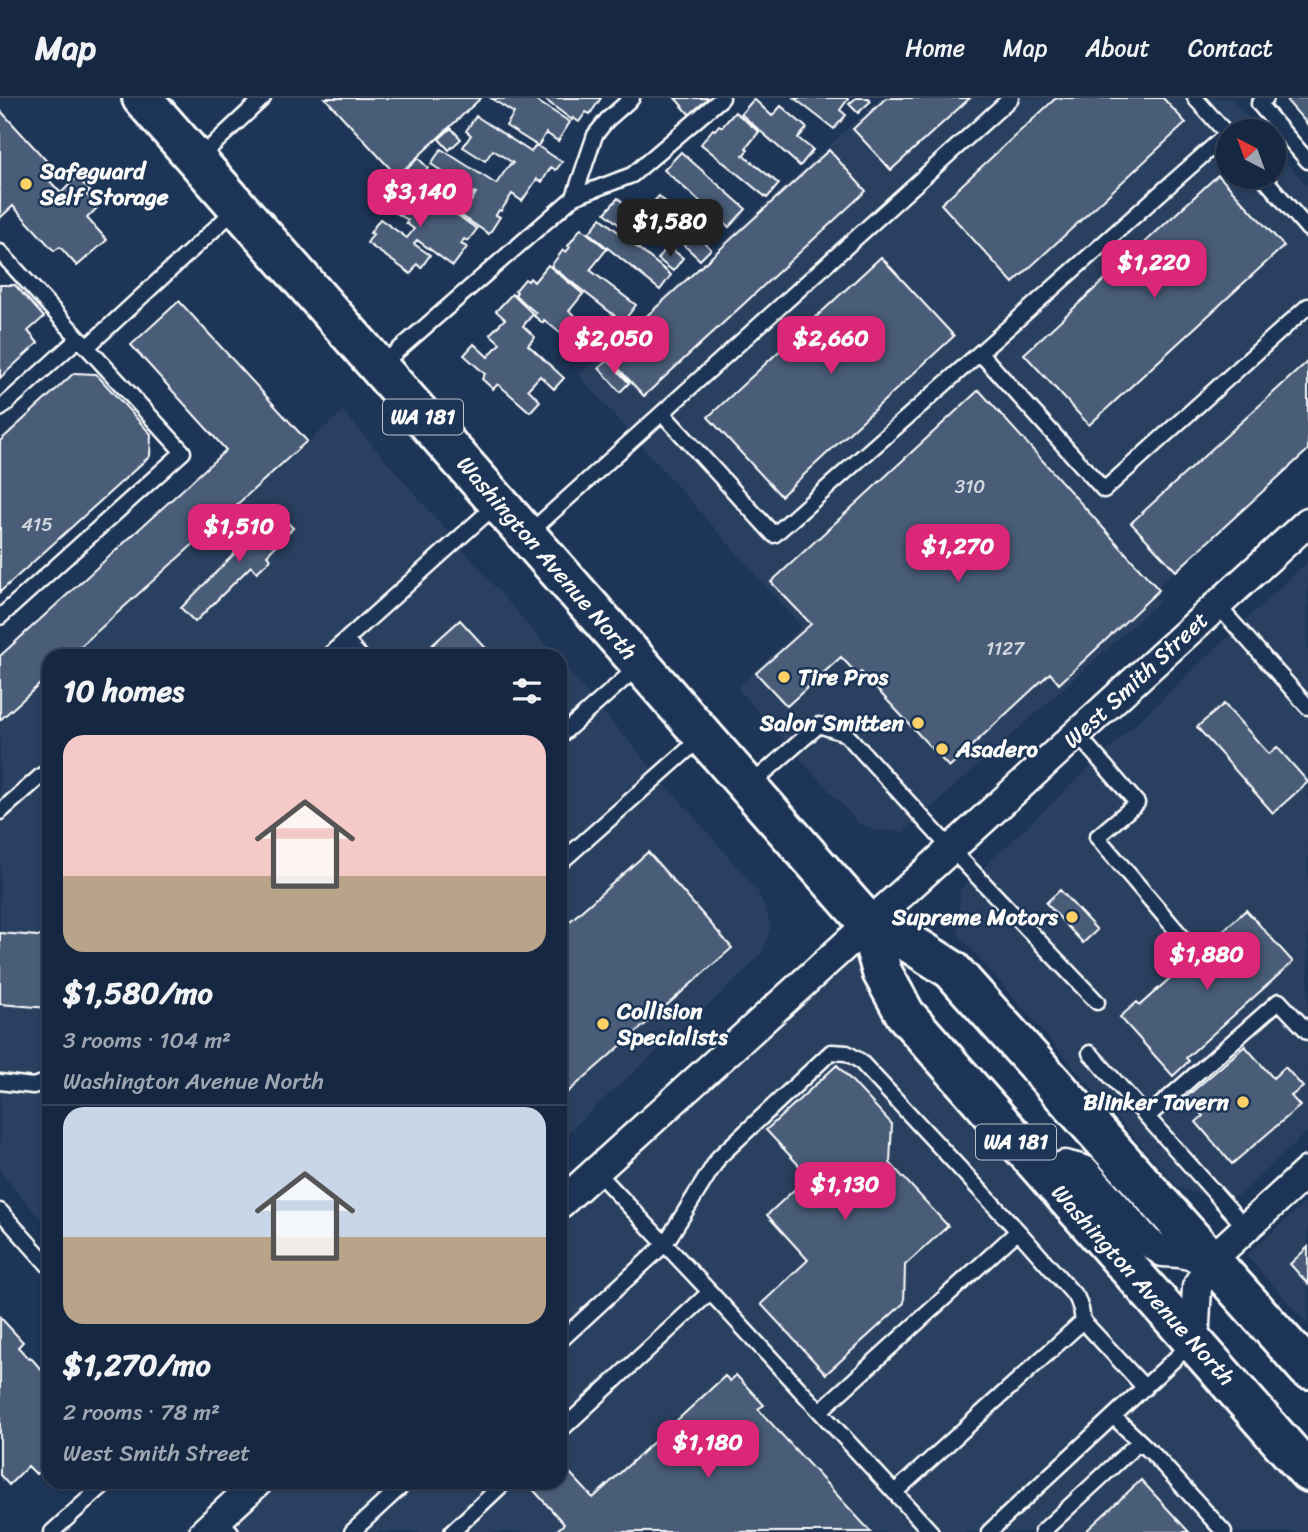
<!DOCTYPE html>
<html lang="en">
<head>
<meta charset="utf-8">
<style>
	:root { --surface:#162841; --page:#1f3048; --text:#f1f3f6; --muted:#9ea6b1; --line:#35445a; --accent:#db2777 }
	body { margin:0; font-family:Sriracha,sans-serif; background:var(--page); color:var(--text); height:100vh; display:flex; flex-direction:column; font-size:26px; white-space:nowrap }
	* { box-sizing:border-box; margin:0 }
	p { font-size:23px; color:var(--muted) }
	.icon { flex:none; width:38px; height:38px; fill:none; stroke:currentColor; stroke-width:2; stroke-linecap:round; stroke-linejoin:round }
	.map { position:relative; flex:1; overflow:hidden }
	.drawer { position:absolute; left:42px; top:551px; width:525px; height:840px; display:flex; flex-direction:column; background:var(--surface); border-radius:21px; box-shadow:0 2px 5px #0004,0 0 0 2px var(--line) }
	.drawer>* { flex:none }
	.needle { width:46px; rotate:319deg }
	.tools { position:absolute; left:1216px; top:21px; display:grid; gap:14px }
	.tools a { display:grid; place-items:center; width:70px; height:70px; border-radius:50%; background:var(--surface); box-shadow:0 2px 5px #0004,0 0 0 2px var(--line); font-size:35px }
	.price { position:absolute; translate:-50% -60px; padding:0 16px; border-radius:14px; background:var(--accent); color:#fff; font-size:23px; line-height:46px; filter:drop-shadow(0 2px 4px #0008) }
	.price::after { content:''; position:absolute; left:50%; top:42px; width:21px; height:16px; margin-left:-10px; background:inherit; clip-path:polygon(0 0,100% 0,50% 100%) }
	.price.current { background:#222; color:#fff }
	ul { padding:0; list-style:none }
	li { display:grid; align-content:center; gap:14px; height:371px; padding:0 21px }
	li+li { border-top:2px solid var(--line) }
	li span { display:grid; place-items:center; height:217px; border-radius:21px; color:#555 }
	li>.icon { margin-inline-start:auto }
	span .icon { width:126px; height:126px; fill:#fffc; stroke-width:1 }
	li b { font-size:30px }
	h2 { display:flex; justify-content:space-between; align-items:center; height:84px; padding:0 21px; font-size:30px }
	header { display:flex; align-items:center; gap:42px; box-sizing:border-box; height:98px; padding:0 35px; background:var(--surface); border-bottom:2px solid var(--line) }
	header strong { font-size:33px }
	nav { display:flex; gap:38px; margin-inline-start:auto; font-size:24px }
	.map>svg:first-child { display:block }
	.built { fill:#2a4161 }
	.building { fill:#4a5d79; stroke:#fff; stroke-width:2 }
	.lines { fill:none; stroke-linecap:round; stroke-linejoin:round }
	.lane-casing { stroke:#fff; stroke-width:19 }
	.street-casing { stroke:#fff; stroke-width:33 }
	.primary-casing { stroke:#fff; stroke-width:44 }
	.lane { stroke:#1d3557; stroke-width:14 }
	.street { stroke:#1d3557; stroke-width:28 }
	.primary { stroke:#1d3557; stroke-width:38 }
	.poi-dot { fill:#ffd166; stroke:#1d3557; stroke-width:2.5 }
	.labels { text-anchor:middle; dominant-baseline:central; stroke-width:5; stroke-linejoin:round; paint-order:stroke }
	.number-label { font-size:19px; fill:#d2d6de }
	.shield { fill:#1d3557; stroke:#bbc2cd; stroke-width:2 }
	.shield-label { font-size:21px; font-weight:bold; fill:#fff }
	.poi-label { font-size:23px; font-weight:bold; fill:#fff; stroke:#1d3557; text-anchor:start }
	.street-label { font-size:23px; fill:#fff; stroke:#1d3557 }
</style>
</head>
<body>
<header>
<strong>Map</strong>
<nav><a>Home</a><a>Map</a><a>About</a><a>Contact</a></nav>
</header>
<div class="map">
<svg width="1308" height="1434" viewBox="0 0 1308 1434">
	<rect width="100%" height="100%" fill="#1d3557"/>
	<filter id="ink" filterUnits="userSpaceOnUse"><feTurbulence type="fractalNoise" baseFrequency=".0143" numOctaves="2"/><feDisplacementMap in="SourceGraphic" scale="14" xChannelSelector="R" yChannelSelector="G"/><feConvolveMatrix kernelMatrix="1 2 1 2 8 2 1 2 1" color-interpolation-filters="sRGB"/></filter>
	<g filter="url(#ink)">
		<!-- built -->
		<path class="built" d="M881 0H1231L1260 33H1228V79H1274V50L1308 88V352L1151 494 1159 504 904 734 874 732 858 725 737 590 802 529 579 277Z
			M343 313 555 558H72Z
			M1308 463V1033L1239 1098H1204L1178 1090 958 836 960 792Z
			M560 564 758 793 771 827 763 853 738 880 560 1041Z
			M49 579V1130L0 1074V623Z
			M868 825 882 874 1308 1375V1434H203L257 1384H560V1106Z
			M1308 1102V1227L1246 1157Z"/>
		<!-- building -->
		<path class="building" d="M325 0H481L397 78Z
			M532 0 570 24 558 43 546 35 538 48 506 28 514 15 492 1Z
			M543 0H601L590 16 586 14 579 24 573 20 572 22Z
			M675 0H709L690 17Z
			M794 0H847L848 1 840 12 846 17 834 31Z
			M856 0H868L871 3 858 15 849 6Z
			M886 0H970L891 72 853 31Z
			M1056 0H1163L1186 25 1013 185 941 106Z
			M1291 0H1308V27L1287 3Z
			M754 1 772 18 781 8 807 30 798 40 813 52 800 68 741 16Z
			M0 12 53 70 45 78 61 95 77 79 90 93 86 96 98 109 87 120 107 142 77 168 60 149 54 153 13 108 0 120Z
			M735 14 759 34 746 50 748 52 743 57 779 86 767 100 701 46 713 31 715 32 719 27 722 29Z
			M476 18 531 54 536 47 562 64 556 72 551 69 542 84 537 81 522 103 512 96 501 113 499 112 496 117 500 119 489 136 462 118 476 95 474 94 472 97 466 92 467 90 451 79 448 84 444 81 447 77 431 66 441 51 496 86 510 66 512 67 513 65 493 52 485 63 463 49 471 37 466 33Z
			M451 30 461 41 449 52 439 41Z
			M829 52 866 93 644 298 605 256Z
			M681 54 746 111 729 129 664 72Z
			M418 60 428 70 416 83 406 72Z
			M1218 77 1284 148 1089 327 1024 256Z
			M406 81 477 131 468 143 464 141 461 146 467 149 453 168 417 142 414 146 430 157 421 170 417 166 411 176 367 145 373 136 370 135 380 121 407 140 414 131 406 125 408 122 386 109 390 104 386 98 396 83 402 88Z
			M659 98 707 142 705 145 711 151 700 162 671 135 667 140 656 130 661 126 646 112Z
			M618 100 642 121 630 136 605 115Z
			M601 120 671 177 660 192 589 135Z
			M581 130 607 151 590 172 636 207 623 224 551 168 563 152 566 154 570 149 568 148Z
			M668 148 683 160 673 173 658 161Z
			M881 159 954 238 781 398 708 319Z
			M548 167 583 196 569 213 606 243 591 261 574 248 570 251 564 246 568 241 544 222 543 225 534 218 536 215 515 197 517 194 515 193 525 181 528 183 530 180 534 184Z
			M0 187H15L44 219 28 233 38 245 0 280Z
			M512 196 533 216 523 228 535 239 528 247 564 280 554 291 540 278 528 291 540 303 530 314 498 286 493 291 482 281 485 276 464 257 474 246 488 259 500 245 490 236 505 221 496 213Z
			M179 203 307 343 70 558H49V578L0 622V558L226 352 131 247Z
			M608 262 629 285 620 294 599 270Z
			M1308 263V352L1176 473 1131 425Z
			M74 275 96 276 151 336 150 358 0 494V343Z
			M979 292 1159 492 1059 586 1050 575 949 669 861 574 858 577 841 559 787 608 756 575 811 526 771 484Z
			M276 413 293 430 267 457 271 461 257 474 251 468 195 524 181 510 237 453 232 448 245 434 251 439Z
			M460 522 493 558H420Z
			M1224 606 1269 656 1277 649 1308 684 1273 715 1197 629Z
			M648 754 732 850 560 1001V832Z
			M1060 792 1097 832 1083 845 1046 805Z
			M1246 812 1293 864 1186 960 1189 963 1173 978 1120 919 1137 904 1140 907Z
			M0 835 49 839 48 910 0 906Z
			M1245 948 1273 980 1285 969 1303 989 1291 998 1300 1008 1232 1066 1196 1024 1203 1018 1186 999Z
			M837 967 892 1026 890 1065 948 1128 905 1167 904 1205 826 1276 761 1206 808 1162 767 1117 809 1078 766 1032Z
			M1308 1149V1186L1290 1166Z
			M0 1219 23 1244 18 1249 28 1260 30 1259 49 1280V1364L36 1376 28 1368 9 1387 0 1377Z
			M736 1277 764 1307 758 1311 871 1434H555L564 1426 530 1388 535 1384H560V1364L593 1400 725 1278 730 1283Z
			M1141 1382 1189 1434H1085Z"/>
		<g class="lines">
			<defs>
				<path id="lane" d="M1266 0 1259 6 1308 63
					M198 61 263 0
					M1263 79 1308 131
					M574 99 595 37 607 22 632 0
					M0 154 183 354 0 519
					M87 249 237 110
					M980 255 1104 392 1308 208
					M380 268 574 99 632 77 722 0
					M0 311 79 240
					M663 316 774 437 1227 36 1195 0
					M528 436 1011 0
					M1217 507 1308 609
					M346 543 360 558
					M328 558 497 406
					M1077 636 1137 705 1097 739 1183 840
					M560 638 640 567
					M749 688 819 627 846 636 951 751 1097 904
					M0 714 42 677 49 676
					M560 765 702 639
					M1090 955 1246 1130
					M0 984 33 988 49 983
					M1147 1019 1279 903 1308 934
					M0 1113 49 1168
					M1018 1133 1077 1200 1081 1211 1083 1223
					M710 1194 931 1434
					M560 1243 665 1146 719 1059 831 954 847 955 860 963 1018 1133 820 1313
					M1114 1319 1154 1357 1224 1434
					M560 1333 710 1194 596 1073
					M895 1394 1083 1223 1145 1290
					M219 1421 231 1434
					M52 1434 107 1384
					M352 1434 406 1384
					M452 1434 505 1384
					M989 1434 1193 1244
					M1042 1434 1139 1344"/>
				<path id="street" d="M1044 1075 1065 1067 1084 1072 1148 1144 1163 1154 1180 1155 1211 1162
					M560 1106 951 751 1308 424
					M1194 1244 1197 1189 1211 1162 1308 1073
					M204 1434 258 1384"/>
				<path id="primary" d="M142 0 868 825 913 847 952 872 1308 1271
					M868 825 882 874 905 916 1308 1374"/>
			</defs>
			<!-- lane casing -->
			<use href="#lane" class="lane-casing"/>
			<!-- street casing -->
			<use href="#street" class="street-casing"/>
			<!-- primary casing -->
			<use href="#primary" class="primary-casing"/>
			<!-- lane -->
			<use href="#lane" class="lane"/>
			<!-- street -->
			<use href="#street" class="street"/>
			<!-- primary -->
			<use href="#primary" class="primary"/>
		</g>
	</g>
	<!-- markers -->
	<g class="poi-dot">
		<circle cx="26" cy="86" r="7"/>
		<circle cx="784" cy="579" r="7"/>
		<circle cx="918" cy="625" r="7"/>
		<circle cx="942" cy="651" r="7"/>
		<circle cx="1072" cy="819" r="7"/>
		<circle cx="603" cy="926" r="7"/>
		<circle cx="1243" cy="1004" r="7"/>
	</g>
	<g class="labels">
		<!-- number labels -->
		<g class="number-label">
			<text x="970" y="388">310</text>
			<text x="37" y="426">415</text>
			<text x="1005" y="550">1127</text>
		</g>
		<!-- shield labels -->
		<g class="shield">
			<rect x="383" y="301.5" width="80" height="35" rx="5"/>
			<rect x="976" y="1026.5" width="80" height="35" rx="5"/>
		</g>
		<g class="shield-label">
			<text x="423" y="319">WA 181</text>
			<text x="1016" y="1044">WA 181</text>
		</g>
		<!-- poi labels -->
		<g class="poi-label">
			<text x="40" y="73">Safeguard<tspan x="40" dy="26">Self Storage</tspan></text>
			<text x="798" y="579">Tire Pros</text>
			<text x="904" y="625" text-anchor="end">Salon Smitten</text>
			<text x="956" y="651">Asadero</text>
			<text x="1058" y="819" text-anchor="end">Supreme Motors</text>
			<text x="617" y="913">Collision<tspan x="617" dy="26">Specialists</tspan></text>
			<text x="1229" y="1004" text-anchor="end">Blinker Tavern</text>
		</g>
		<!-- street labels -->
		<g class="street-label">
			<text transform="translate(547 460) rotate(49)">Washington Avenue North</text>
			<text transform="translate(1136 582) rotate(-43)">West Smith Street</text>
			<text transform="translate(1143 1187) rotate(48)">Washington Avenue North</text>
		</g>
	</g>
</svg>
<div class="tools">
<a><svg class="needle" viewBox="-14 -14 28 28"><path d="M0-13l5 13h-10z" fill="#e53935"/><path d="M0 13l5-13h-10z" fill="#9ea6b1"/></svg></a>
</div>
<b class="price" style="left:420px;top:131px">$3,140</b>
<b class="price current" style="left:670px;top:161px">$1,580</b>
<b class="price" style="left:1154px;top:202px">$1,220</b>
<b class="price" style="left:614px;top:278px">$2,050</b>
<b class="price" style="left:831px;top:278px">$2,660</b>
<b class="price" style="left:239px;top:466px">$1,510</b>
<b class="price" style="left:958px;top:486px">$1,270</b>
<b class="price" style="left:1207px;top:894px">$1,880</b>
<b class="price" style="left:845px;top:1124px">$1,130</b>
<b class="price" style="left:708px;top:1382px">$1,180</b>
<section class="drawer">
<h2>10 homes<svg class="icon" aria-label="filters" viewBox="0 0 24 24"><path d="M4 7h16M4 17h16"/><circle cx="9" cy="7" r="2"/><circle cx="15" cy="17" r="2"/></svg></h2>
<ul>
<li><span style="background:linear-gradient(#f6c9c9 65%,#b9a48a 0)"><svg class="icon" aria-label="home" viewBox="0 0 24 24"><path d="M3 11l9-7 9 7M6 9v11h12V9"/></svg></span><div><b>$1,580/mo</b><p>3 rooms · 104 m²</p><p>Washington Avenue North</p></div></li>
<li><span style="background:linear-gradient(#c9d6e8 60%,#b9a48a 0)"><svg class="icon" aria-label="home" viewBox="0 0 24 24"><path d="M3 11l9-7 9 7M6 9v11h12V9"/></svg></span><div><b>$1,270/mo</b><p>2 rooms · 78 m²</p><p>West Smith Street</p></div></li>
</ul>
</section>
</div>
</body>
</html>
